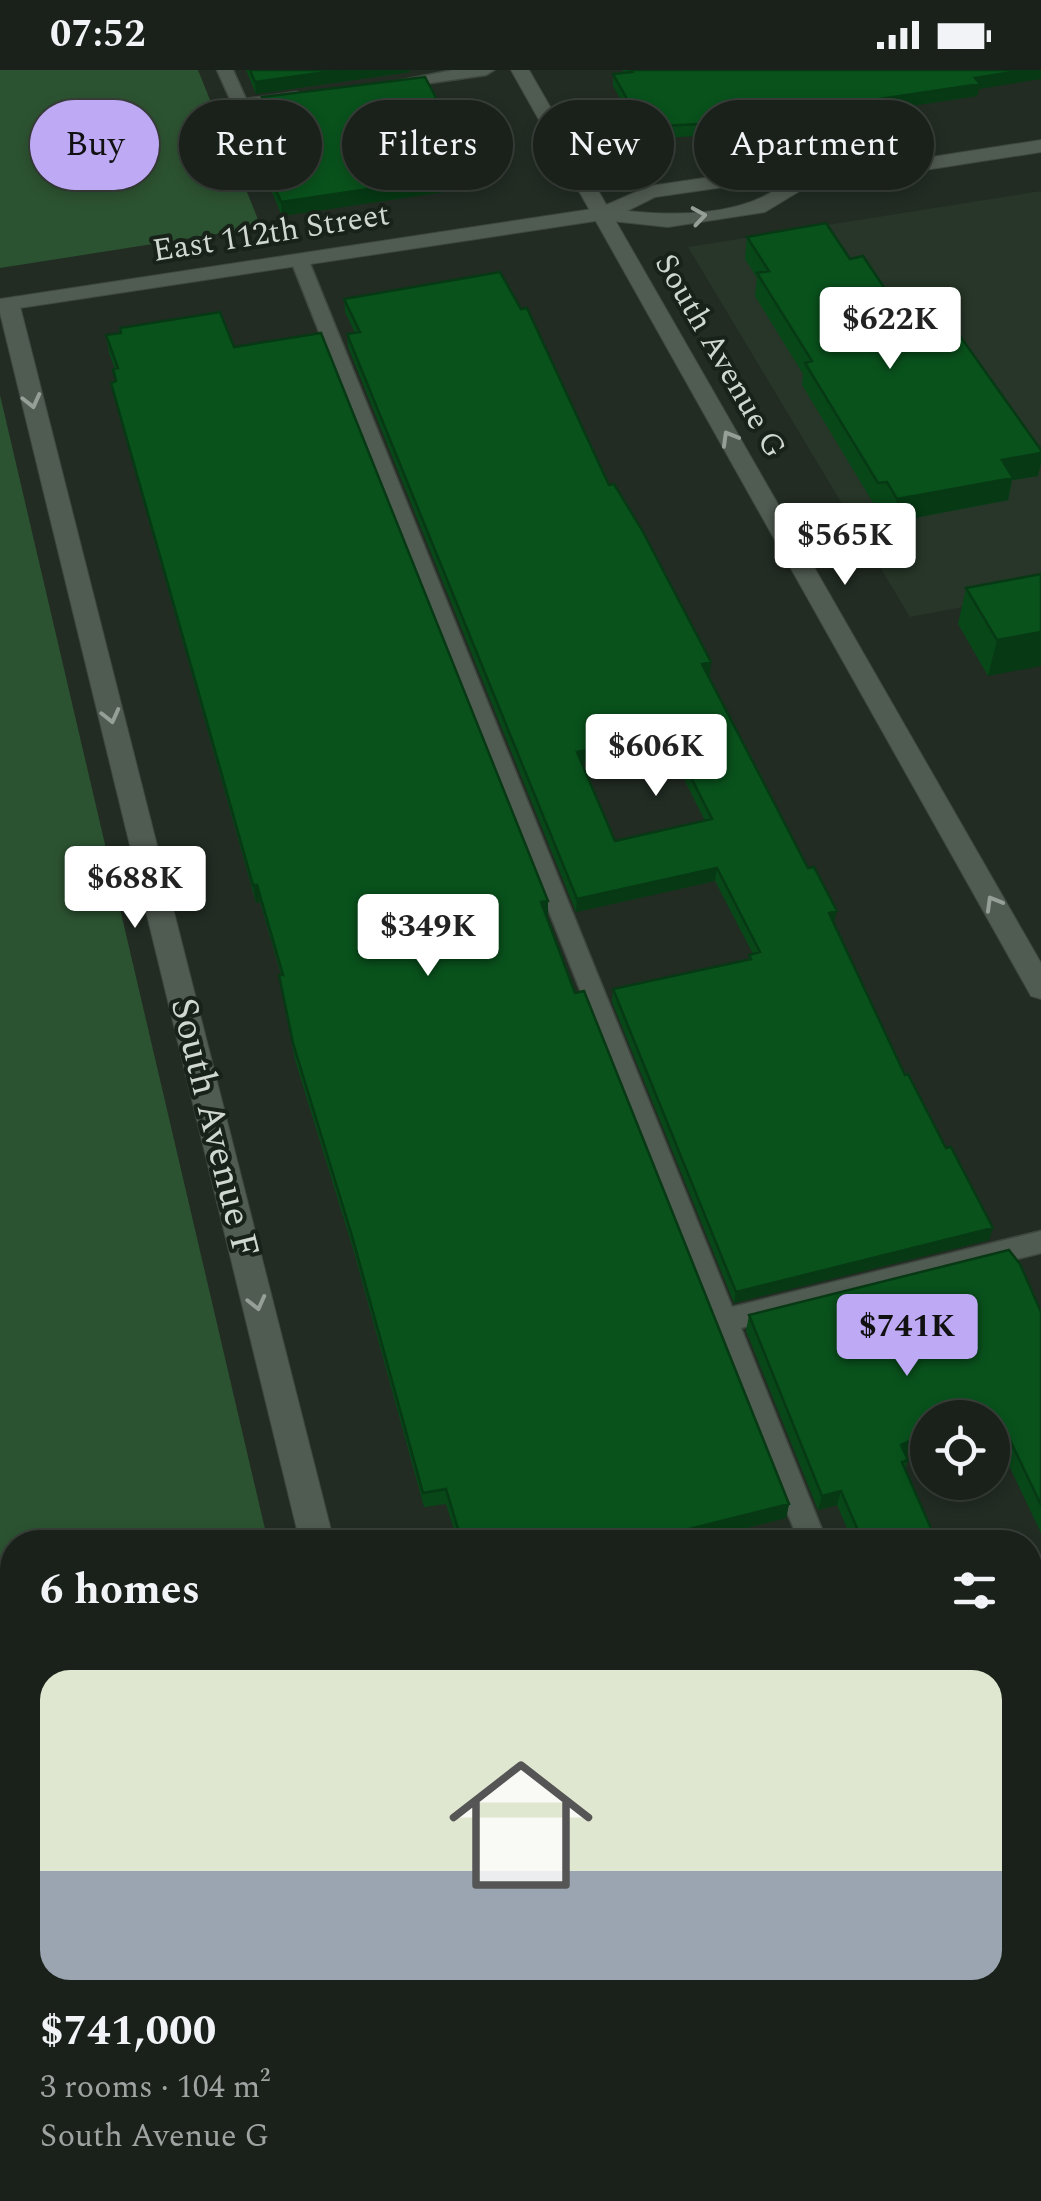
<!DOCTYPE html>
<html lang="en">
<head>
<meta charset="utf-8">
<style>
	:root { --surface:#1a211a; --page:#232923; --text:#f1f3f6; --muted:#9fa3a2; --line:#383e39; --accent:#bea9f4 }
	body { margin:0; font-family:Spectral,serif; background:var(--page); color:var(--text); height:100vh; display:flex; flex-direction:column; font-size:38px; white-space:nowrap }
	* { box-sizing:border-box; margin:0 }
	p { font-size:32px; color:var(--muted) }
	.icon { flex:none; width:55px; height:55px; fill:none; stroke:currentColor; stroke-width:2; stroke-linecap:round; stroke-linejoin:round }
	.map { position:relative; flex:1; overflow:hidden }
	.sheet { position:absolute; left:0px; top:1460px; width:1042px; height:672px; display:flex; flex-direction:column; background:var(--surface); border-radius:40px 40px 0 0; box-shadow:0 5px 15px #0003,0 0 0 2px var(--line) }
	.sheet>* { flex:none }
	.guide { position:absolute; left:30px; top:30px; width:982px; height:90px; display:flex; gap:20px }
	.controls { position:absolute; left:910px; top:1330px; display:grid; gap:20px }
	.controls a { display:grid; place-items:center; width:100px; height:100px; border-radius:50%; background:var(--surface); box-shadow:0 5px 15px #0003,0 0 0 2px var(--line); font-size:50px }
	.price { position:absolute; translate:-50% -85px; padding:0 22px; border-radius:10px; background:#fff; color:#222; font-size:32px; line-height:65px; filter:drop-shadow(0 2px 5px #0008) }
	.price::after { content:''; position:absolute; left:50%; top:60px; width:30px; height:22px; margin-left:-15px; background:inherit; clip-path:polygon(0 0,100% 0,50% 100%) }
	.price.selected { background:var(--accent); color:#111 }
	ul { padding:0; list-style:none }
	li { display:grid; align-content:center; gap:20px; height:530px; padding:0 40px }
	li+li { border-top:2px solid var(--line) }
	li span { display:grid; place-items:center; height:310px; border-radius:30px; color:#555 }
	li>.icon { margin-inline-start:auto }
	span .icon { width:180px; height:180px; fill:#fffc; stroke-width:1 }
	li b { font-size:42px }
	h2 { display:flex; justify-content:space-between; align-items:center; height:120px; padding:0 40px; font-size:42px }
	.tag { padding:0 35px; border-radius:45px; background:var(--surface); box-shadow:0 5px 15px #0003,0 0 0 2px var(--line); font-size:35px; line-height:90px }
	.tag.selected { background:var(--accent); color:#111 }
	.status { display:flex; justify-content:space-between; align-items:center; height:70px; padding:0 50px; background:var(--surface); direction:ltr }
	.status svg { height:28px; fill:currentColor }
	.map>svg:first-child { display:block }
	.built { fill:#273628 }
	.green { fill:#2c5331 }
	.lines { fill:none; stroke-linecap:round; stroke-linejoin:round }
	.service-casing { stroke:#3e473f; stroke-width:3 }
	.minor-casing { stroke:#3e473f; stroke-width:2 }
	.tertiary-casing { stroke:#3e473f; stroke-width:2 }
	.service { fill:#505b51; fill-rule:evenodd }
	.minor { fill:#505b51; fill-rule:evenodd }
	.tertiary { fill:#505b51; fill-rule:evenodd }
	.wall { fill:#084718; fill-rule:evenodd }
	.shaded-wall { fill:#063914 }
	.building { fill:#09521c; stroke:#063914; stroke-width:2.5; fill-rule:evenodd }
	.oneway { stroke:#969f97 }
	.labels { text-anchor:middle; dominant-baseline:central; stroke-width:8; stroke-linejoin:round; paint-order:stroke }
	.far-street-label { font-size:32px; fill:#d0d7d1; stroke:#182219 }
	.street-label { font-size:38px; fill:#d0d7d1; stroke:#182219 }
</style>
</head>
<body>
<div class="status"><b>07:52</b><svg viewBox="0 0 49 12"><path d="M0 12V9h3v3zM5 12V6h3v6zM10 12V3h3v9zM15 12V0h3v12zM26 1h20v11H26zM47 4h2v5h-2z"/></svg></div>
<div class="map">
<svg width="1041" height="2131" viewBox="0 0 1041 2131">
	<rect width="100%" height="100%" fill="#222c23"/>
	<!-- built -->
	<path class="built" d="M1041 121V522L910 547 688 177Z"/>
	<!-- green -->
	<path class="green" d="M0 0H198L261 157 0 198Z
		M0 325 268 1472H12V2120H39L37 2131H0Z
		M196 2120H370L372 2131H168Z"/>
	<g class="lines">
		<defs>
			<path id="service" d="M217 0H233L246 29 297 22 305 27 297 32 234 38Z
				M453 0H494L486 5 396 18 388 13Z
				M294 187 309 191 732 1237 1041 1161V1183L741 1258 827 1472H799L291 191Z
				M1030 1996 1041 2001V2057L1030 2052Z
				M104 2120H141L137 2131H100Z"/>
			<path id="minor" d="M511 0H529L1041 893V929L1031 926Z
				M9 230 20 236 334 1472H300L0 243V234Z
				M402 2120H444L446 2131H404Z"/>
			<path id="tertiary" d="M1041 70V82L803 119 765 142 668 157 602 150 0 241V229L599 138 650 116 745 102 797 108ZM745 114 778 118C738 146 674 146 627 141L655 127Z"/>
		</defs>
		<!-- service casing -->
		<use href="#service" class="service-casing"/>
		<!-- minor casing -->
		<use href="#minor" class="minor-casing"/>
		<!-- tertiary casing -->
		<use href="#tertiary" class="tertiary-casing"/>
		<!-- service -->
		<use href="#service" class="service"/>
		<!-- minor -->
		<use href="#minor" class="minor"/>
		<!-- tertiary -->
		<use href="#tertiary" class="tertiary"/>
	</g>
	<!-- wall -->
	<path class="wall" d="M246 0H410V2L256 24Z
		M622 0H1041L979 19 977 26 717 65 643 69 613 16V4L624 3Z
		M262 27 476 103 477 117 282 146 241 49 240 35 263 32Z
		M747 167 850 189 918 268 1041 380V392L1038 406 1012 410 1008 430 893 452 883 435 875 436 802 315 803 304 755 226 757 208 745 189Z
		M344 229 609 415 710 605 708 606 834 853 905 1005 989 1170 734 1233 612 932 613 919 748 889 749 885 753 884 715 811 576 842 348 277 347 264 355 263 345 242ZM668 677 705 751 615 771 582 693Z
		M106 265 234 277 548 831V848L575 923 789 1434 786 1448 691 1472H458L446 1434 424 1437 354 1182 295 990 282 923 279 905H281L260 832 256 833 115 331 111 313 115 312 113 299H115L109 283Z
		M1041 504 988 606 958 554 966 518Z
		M1041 1242V1463L1002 1381 992 1348H928V1376L906 1385 908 1390 905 1400 937 1472H853L837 1435 818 1440 746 1261 749 1245Z
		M1030 1679 1041 1705V1999L1034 1997V2041L1030 2045Z
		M915 2120H1030L1041 2131H942L941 2129 934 2131H919Z"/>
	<!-- shaded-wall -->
	<path class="shaded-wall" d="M341 0H410V2L256 24 255 12Z
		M1026 0H1041V9L979 19 977 26 717 65 718 53Z
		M476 103 477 117 282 146 281 132Z
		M1041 383V392L1038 406 1012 410 1008 430 893 452 897 429 1002 390Z
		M1041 562V596L988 606 997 570Z
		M711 592 710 605 701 607 702 594Z
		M669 664 668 677 576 694 577 682Z
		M717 798 715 811 576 842 577 829Z
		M253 815H257L260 832 256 833Z
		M548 831V848L541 832Z
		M837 841 834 853 829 843Z
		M993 1158 989 1170 734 1233 736 1222Z
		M928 1363V1376L897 1389 901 1375Z
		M1008 1366 1002 1381 992 1383V1370Z
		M841 1421 837 1435 818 1440 822 1426Z
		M789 1434 786 1448 691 1472H637Z
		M948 2122 941 2129 934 2131H925Z"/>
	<!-- building -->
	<path class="building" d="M250 0H341L255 12Z
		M630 0H1026L975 8 980 14 718 53 643 57 613 4 632 2Z
		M425 7 476 103 281 132 240 35 264 32 262 27Z
		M826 153 850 189 863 186 918 268 960 266 1041 380V383L1002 390 1013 408 897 429 887 412 878 413 805 293 812 291 757 203 769 201 747 167Z
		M500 202 521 239 527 238 609 415 614 414 642 460 711 592 702 594 808 798 814 797 837 841 829 843 905 1005 908 1004 946 1078 951 1077 993 1158 736 1222 613 919 751 889 749 885 760 882 717 798 577 829 347 264 360 262 344 229ZM669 664 712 749 615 771 577 682Z
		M220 242 234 277 321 263 548 831 541 832 575 923 584 921 789 1434 637 1472H462L446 1419 423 1423 352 1166 293 973 279 905H283L257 815H253L111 313 116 311 113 299 118 298 106 265 121 263 120 258Z
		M1041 504V562L997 570 966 518Z
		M1009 1180 1020 1194 1041 1242V1435L1008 1366 992 1370V1348H973L971 1343 962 1348H928V1363L901 1375 908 1390 902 1392 937 1472H863L841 1421 822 1426 749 1245Z
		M1030 1679 1041 1705V1988L1035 1985 1034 2041 1030 2042V1877L1040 1874 1030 1851Z
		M1030 2066 1041 2095V2131H951L948 2122 927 2129 924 2120H1030Z
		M634 2120H819L822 2131H637Z"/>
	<!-- one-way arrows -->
	<defs><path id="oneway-chevron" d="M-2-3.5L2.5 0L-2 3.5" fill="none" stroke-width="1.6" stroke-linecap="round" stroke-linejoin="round" transform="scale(2.5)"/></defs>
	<g class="oneway">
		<use href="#oneway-chevron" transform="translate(699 146) rotate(-9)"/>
		<use href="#oneway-chevron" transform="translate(32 331) rotate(76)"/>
		<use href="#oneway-chevron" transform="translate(729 368) rotate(-120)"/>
		<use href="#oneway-chevron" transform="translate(111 646) rotate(76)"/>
		<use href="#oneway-chevron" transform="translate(993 833) rotate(-120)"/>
		<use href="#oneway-chevron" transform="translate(257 1233) rotate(76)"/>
	</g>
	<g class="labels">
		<!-- far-street labels -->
		<g class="far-street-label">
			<text transform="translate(271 163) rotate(-9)">East 112th Street</text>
			<text transform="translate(720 286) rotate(60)">South Avenue G</text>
		</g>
		<!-- street labels -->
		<g class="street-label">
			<text transform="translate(214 1058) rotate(76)">South Avenue F</text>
		</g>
	</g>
</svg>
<div class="controls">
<a><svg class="icon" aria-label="locate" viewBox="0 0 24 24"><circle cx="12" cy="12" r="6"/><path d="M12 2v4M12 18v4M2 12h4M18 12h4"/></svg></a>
</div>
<b class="price" style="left:890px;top:302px">$622K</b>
<b class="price" style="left:845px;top:518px">$565K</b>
<b class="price" style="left:656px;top:729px">$606K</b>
<b class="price" style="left:135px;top:861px">$688K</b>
<b class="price" style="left:428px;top:909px">$349K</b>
<b class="price selected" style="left:907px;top:1309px">$741K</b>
<div class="guide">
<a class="tag selected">Buy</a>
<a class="tag">Rent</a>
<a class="tag">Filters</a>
<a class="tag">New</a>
<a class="tag">Apartment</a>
</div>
<section class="sheet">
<h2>6 homes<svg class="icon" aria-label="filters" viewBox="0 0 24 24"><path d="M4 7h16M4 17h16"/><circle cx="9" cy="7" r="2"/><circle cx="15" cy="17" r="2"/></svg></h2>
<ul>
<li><span style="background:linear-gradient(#dfe7d0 65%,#9aa5b1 0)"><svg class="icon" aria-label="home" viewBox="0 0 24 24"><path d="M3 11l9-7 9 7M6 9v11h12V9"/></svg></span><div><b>$741,000</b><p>3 rooms · 104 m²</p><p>South Avenue G</p></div></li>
</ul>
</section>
</div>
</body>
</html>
